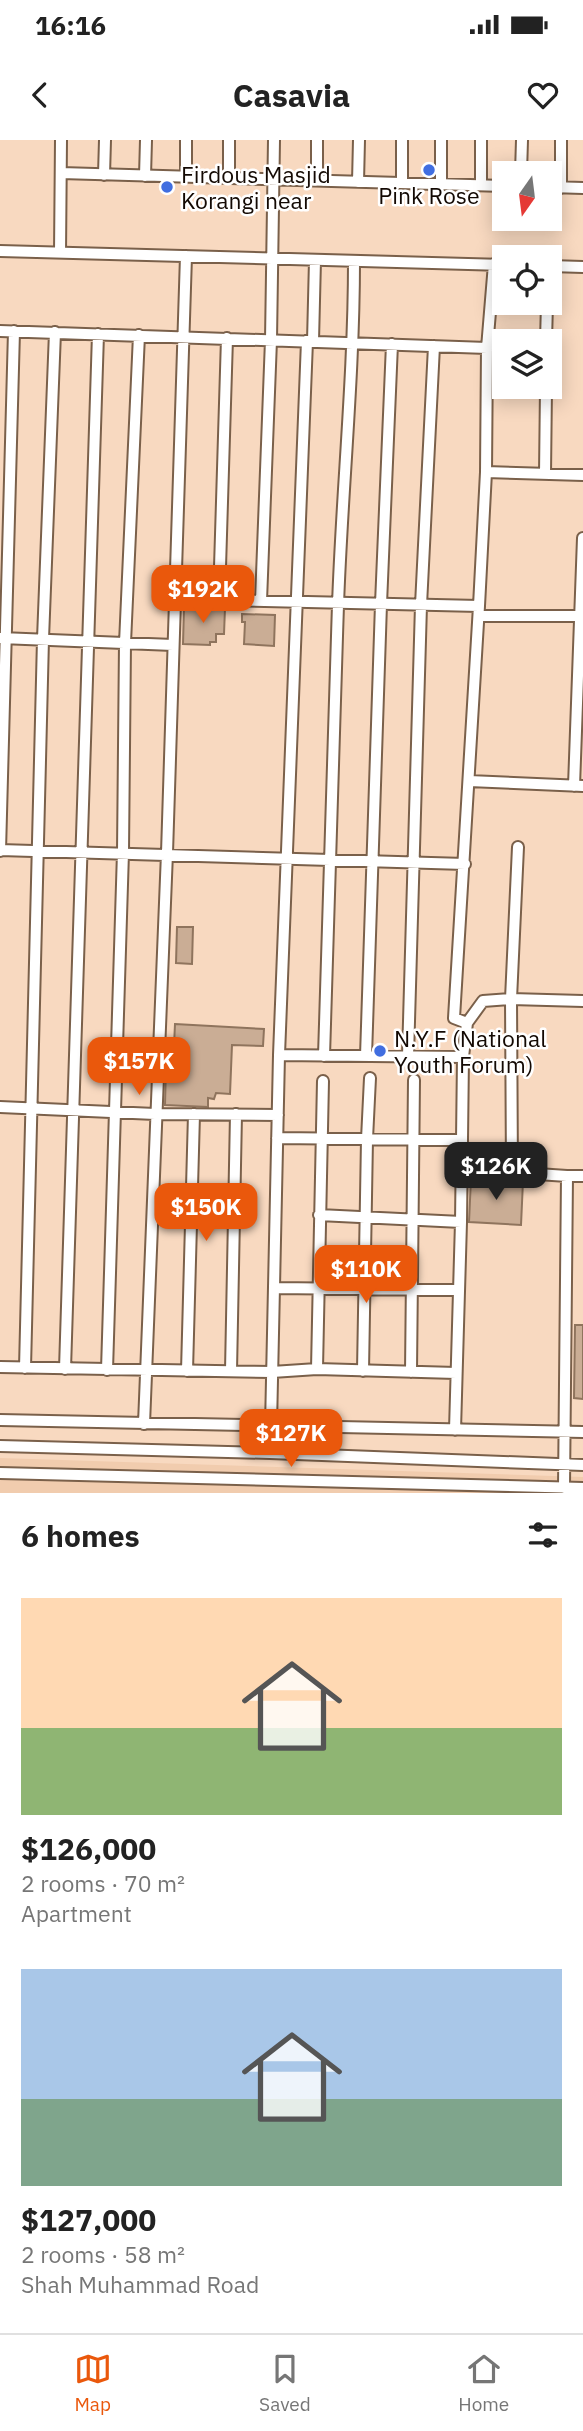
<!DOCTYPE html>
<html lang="en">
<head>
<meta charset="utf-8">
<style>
	:root { --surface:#fff; --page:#f2f2f2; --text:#222; --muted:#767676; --line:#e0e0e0; --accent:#ea580c }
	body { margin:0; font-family:"IBM Plex Sans",sans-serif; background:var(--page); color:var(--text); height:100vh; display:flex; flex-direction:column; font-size:26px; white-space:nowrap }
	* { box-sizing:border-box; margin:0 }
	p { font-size:23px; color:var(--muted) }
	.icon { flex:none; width:38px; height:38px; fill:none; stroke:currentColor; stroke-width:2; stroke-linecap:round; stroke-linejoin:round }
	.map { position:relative; height:1353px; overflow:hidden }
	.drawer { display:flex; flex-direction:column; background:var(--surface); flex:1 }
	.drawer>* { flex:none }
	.needle { width:46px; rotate:194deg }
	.fabs { position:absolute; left:492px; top:21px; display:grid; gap:14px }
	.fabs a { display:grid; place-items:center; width:70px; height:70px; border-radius:0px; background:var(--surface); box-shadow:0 4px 18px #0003; font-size:35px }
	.price { position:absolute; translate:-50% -60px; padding:0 16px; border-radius:14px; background:var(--accent); color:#fff; font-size:23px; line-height:46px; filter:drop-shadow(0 2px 4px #0008) }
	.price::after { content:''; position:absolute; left:50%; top:42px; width:21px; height:16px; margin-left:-10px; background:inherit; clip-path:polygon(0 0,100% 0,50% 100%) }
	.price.active { background:#222; color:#fff }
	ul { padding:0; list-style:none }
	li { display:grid; align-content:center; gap:14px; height:371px; padding:0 21px }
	li span { display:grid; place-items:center; height:217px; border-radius:0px; color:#555 }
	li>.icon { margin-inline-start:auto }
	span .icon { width:126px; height:126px; fill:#fffc; stroke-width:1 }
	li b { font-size:30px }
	h2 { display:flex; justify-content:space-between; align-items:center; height:84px; padding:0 21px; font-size:30px }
	.status { display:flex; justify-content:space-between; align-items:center; height:49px; padding:0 35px; background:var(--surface); direction:ltr }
	.status svg { height:19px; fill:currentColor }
	header { display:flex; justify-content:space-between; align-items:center; height:91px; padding:0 21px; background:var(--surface); font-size:32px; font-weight:700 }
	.dock { display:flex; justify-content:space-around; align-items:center; height:98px; border-top:2px solid var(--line); background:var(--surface); font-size:19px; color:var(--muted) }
	.dock a { display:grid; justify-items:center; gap:4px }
	.dock .active { color:var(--accent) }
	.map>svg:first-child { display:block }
	.built { fill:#f1ccae }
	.building { fill:#caad95; stroke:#8f745d; stroke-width:2 }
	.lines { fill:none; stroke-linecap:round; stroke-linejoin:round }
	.minor-casing { stroke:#7a604a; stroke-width:14 }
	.minor { stroke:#fff; stroke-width:10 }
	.poi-dot { fill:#416ee0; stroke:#fff; stroke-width:2.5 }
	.labels { text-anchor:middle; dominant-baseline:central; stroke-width:5; stroke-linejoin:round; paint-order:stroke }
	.poi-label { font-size:23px; fill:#130903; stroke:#fff; text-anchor:start }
</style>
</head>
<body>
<div class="status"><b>16:16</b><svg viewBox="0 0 49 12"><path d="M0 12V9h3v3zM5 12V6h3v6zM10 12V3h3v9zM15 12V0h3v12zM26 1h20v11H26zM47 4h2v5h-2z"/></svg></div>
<header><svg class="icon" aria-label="back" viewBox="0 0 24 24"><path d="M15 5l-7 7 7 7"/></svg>Casavia<svg class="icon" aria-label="heart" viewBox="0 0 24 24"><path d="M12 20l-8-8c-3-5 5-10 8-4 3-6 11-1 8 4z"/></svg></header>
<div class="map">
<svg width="583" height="1353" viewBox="0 0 583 1353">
	<rect width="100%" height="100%" fill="#f8d9c0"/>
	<!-- built -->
	<path class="built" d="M0 1318 583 1337V1353H0Z"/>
	<!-- building -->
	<path class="building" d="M184 467 225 468 224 494H216V502H210V505L183 504Z
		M242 474 275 475 274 506 244 504 245 482H242Z
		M177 787H193L192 824 176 823Z
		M175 884 264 889 263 906 232 905 230 954 216 953 214 959 208 958V967L165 965 166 926 173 927Z
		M471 1038 523 1041 521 1085 469 1082Z
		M575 1185H583V1259L574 1258Z"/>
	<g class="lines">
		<defs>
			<path id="minor" d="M186 0V37
				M402 0V43
				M561 0V48
				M61 33 504 46
				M521 33 522 0
				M104 35 105 0
				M145 36 146 0
				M229 38V0
				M317 41V0
				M358 42 359 0
				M441 44V0
				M481 45V0
				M550 47 583 48
				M0 111 504 125
				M60 113 61 0
				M550 126 583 127
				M0 191 487 208
				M313 201 315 120
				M546 201 547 163
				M486 332 583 335
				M545 334 546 247
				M175 459 479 466
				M219 460 227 198
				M261 461 271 200 274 0
				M479 476H583
				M1 498 173 505
				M469 641 583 646
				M574 646 583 398
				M0 710 465 724
				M0 711 14 191
				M467 883 454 878 479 466 486 332 487 208 494 124
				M279 915 463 917
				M324 916C330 765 333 615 338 465 342 350 354 236 354 121
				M366 916 381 464 392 204
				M408 916 421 465 434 206
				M0 967 155 974 278 975
				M277 998 461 1000
				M461 1029 567 1036 564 1348
				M512 1032 511 859 518 707
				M567 1036H583
				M319 1075 461 1082
				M274 1148 459 1150
				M0 1227 272 1232 317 1229 456 1233
				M25 1228 43 499 55 192
				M65 1229 98 194
				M317 1229 323 941
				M107 1230 123 712 125 503 139 195
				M187 1231 194 974
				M231 1231 236 974
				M363 1231 367 999 370 938
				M411 1232 414 940
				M0 1280 583 1292
				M144 1284 167 713 186 116
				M271 1286 279 915 307 201
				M455 1290 461 1082 463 917 467 883 483 861 511 859 583 861
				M0 1306 270 1313 583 1325
				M0 1333 583 1348"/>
		</defs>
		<!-- minor casing -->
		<use href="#minor" class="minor-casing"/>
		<!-- minor -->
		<use href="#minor" class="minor"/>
	</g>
	<!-- markers -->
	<g class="poi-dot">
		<circle cx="429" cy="30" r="7"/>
		<circle cx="167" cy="47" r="7"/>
		<circle cx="380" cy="911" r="7"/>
	</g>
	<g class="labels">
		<!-- poi labels -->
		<g class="poi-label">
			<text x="181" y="34">Firdous Masjid<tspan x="181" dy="26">Korangi near</tspan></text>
			<text x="429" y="55" text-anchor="middle">Pink Rose</text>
			<text x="394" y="898">N.Y.F (National<tspan x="394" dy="26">Youth Forum)</tspan></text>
		</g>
	</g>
</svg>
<div class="fabs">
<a><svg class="needle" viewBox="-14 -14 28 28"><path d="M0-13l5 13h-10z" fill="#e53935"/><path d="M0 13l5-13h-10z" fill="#767676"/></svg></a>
<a><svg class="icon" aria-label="locate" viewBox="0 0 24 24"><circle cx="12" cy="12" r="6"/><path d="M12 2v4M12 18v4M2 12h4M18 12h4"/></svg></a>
<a><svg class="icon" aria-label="layers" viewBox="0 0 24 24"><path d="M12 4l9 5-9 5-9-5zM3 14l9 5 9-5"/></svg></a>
</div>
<b class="price" style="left:203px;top:485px">$192K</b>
<b class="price" style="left:139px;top:957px">$157K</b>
<b class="price active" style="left:496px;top:1062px">$126K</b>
<b class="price" style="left:206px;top:1103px">$150K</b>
<b class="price" style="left:366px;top:1165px">$110K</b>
<b class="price" style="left:291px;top:1329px">$127K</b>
</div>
<section class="drawer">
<h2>6 homes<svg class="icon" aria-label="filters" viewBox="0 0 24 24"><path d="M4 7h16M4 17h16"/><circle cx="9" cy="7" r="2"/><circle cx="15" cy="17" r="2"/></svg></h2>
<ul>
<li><span style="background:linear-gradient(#ffd9b3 60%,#8fb573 0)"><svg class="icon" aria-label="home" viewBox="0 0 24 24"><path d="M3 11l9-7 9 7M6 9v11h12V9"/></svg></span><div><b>$126,000</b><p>2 rooms · 70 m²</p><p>Apartment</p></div></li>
<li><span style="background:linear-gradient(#a9c7e8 60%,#7fa58c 0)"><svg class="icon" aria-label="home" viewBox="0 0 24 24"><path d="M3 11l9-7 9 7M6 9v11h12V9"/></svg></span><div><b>$127,000</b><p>2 rooms · 58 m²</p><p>Shah Muhammad Road</p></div></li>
</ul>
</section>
<nav class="dock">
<a class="active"><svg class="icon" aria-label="map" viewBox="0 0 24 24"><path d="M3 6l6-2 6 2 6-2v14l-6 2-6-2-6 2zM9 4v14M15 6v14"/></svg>Map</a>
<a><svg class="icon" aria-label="saved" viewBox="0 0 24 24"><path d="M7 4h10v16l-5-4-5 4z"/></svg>Saved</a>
<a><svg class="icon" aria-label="home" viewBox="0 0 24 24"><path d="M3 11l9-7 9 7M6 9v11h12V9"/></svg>Home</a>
</nav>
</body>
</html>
